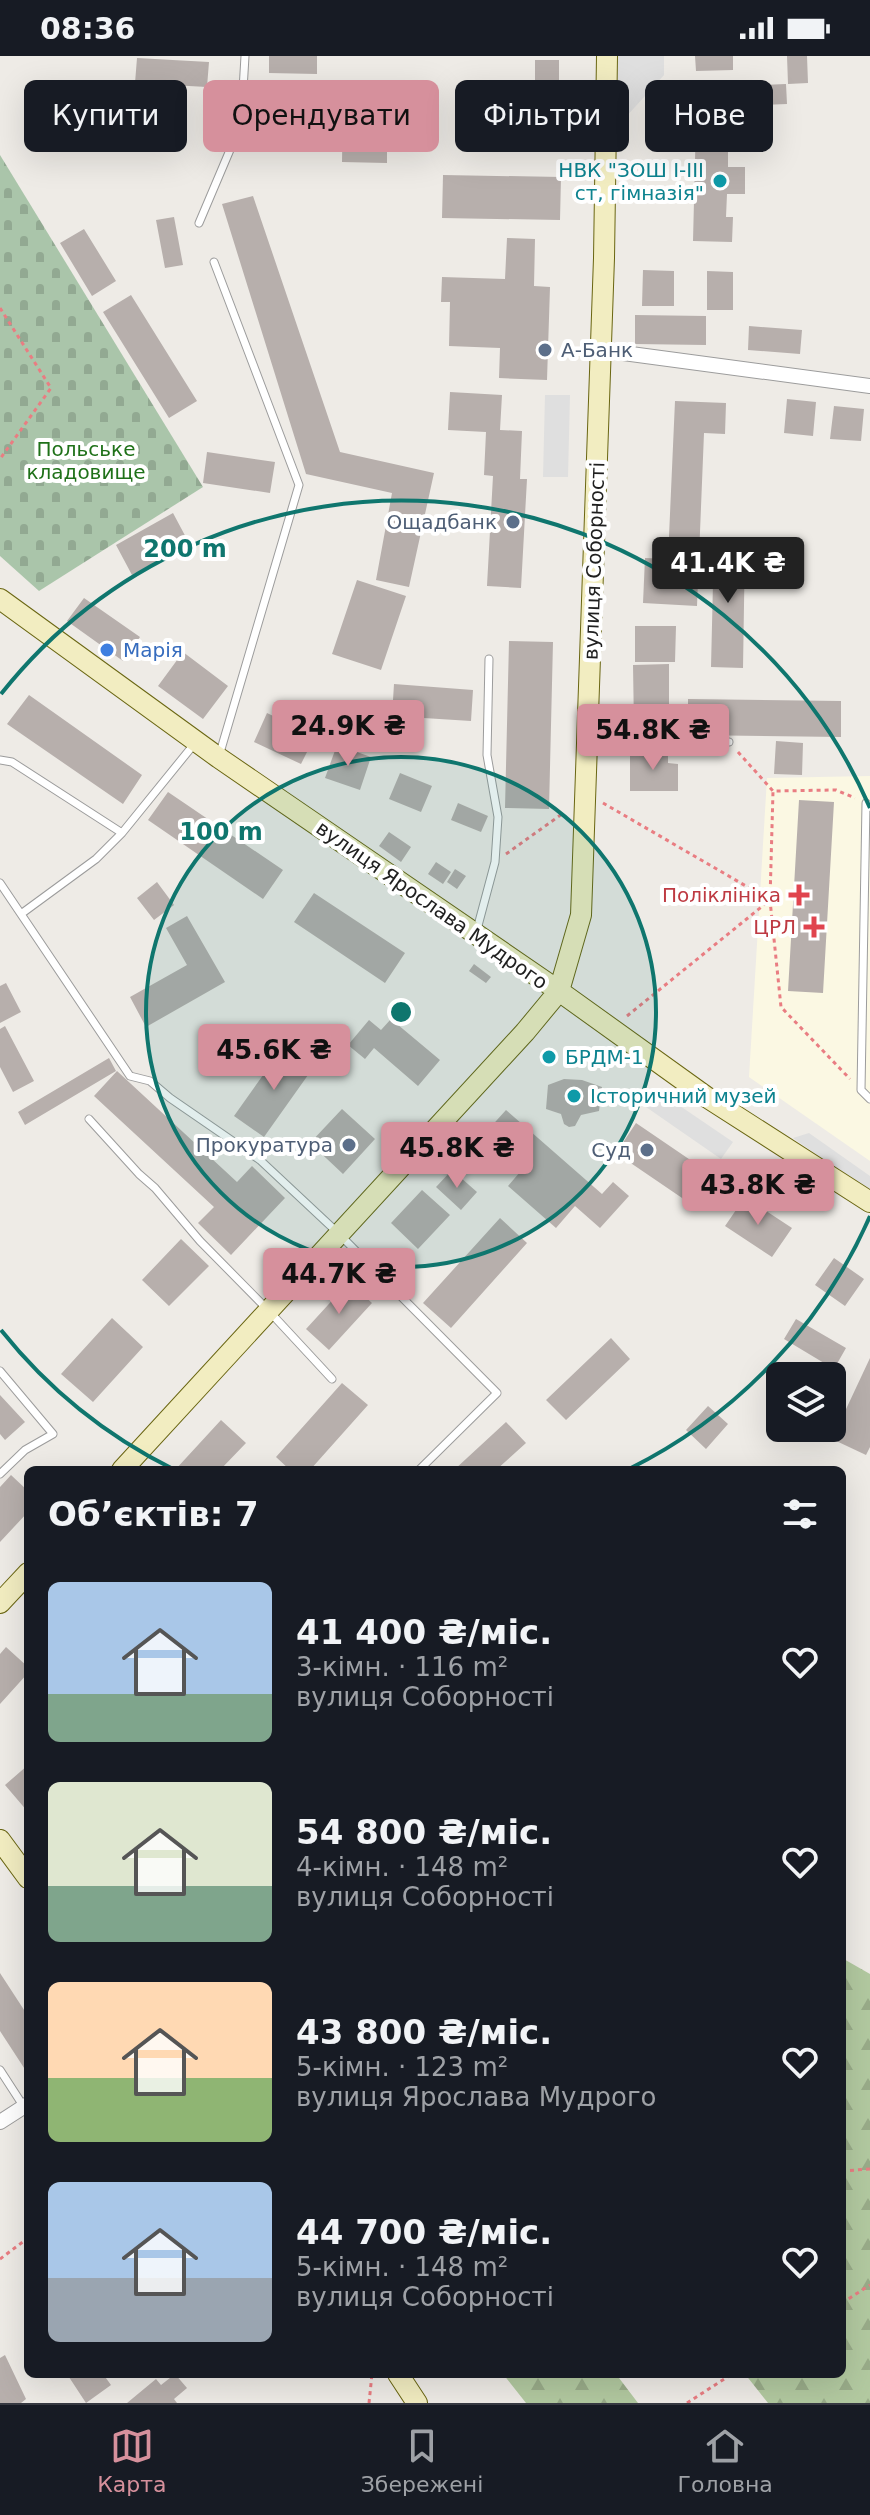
<!DOCTYPE html>
<html lang="uk">
<head>
<meta charset="utf-8">
<style>
	:root { --surface:#171b24; --page:#242831; --text:#f1f3f6; --muted:#9ea1a6; --line:#363941; --accent:#d6909c }
	body { margin:0; font-family:"DejaVu Sans",sans-serif; background:var(--page); color:var(--text); height:100vh; display:flex; flex-direction:column; font-size:30px; white-space:nowrap }
	* { box-sizing:border-box; margin:0 }
	p { font-size:26px; color:var(--muted) }
	.icon { flex:none; width:44px; height:44px; fill:none; stroke:currentColor; stroke-width:2; stroke-linecap:round; stroke-linejoin:round }
	.map { position:relative; flex:1; overflow:hidden }
	.drawer { position:absolute; left:24px; top:1410px; width:822px; height:912px; display:flex; flex-direction:column; background:var(--surface); border-radius:12px; box-shadow:0 8px 32px #0002 }
	.drawer>* { flex:none }
	.guide { position:absolute; left:24px; top:24px; width:822px; height:72px; display:flex; gap:16px }
	.tools { position:absolute; left:766px; top:1306px; display:grid; gap:16px }
	.tools a { display:grid; place-items:center; width:80px; height:80px; border-radius:12px; background:var(--surface); box-shadow:0 8px 32px #0002; font-size:40px }
	.price { position:absolute; translate:-50% -68px; padding:0 18px; border-radius:8px; background:var(--accent); color:#111; font-size:26px; line-height:52px; filter:drop-shadow(0 2px 4px #0008) }
	.price::after { content:''; position:absolute; left:50%; top:48px; width:24px; height:18px; margin-left:-12px; background:inherit; clip-path:polygon(0 0,100% 0,50% 100%) }
	.price.active { background:#222; color:#fff }
	ul { padding:0; list-style:none }
	li { display:flex; align-items:center; gap:24px; height:200px; padding:0 24px }
	li span { display:grid; place-items:center; flex:none; width:224px; height:160px; border-radius:12px; color:#555 }
	li>.icon { margin-inline-start:auto }
	span .icon { width:96px; height:96px; fill:#fffc; stroke-width:1 }
	li b { font-size:34px }
	h2 { display:flex; justify-content:space-between; align-items:center; height:96px; padding:0 24px; font-size:34px }
	.chip { padding:0 28px; border-radius:12px; background:var(--surface); box-shadow:0 8px 32px #0002; font-size:28px; line-height:72px }
	.chip.active { background:var(--accent); color:#111 }
	.status { display:flex; justify-content:space-between; align-items:center; height:56px; padding:0 40px; background:var(--surface); direction:ltr }
	.status svg { height:22px; fill:currentColor }
	.menu { display:flex; justify-content:space-around; align-items:center; height:112px; border-top:2px solid var(--line); background:var(--surface); font-size:22px; color:var(--muted) }
	.menu a { display:grid; justify-items:center; gap:4px }
	.menu .active { color:var(--accent) }
	.map>svg:first-child { display:block }
	.education { fill:#fbf8e3 }
	.forest { fill:url(#forest-firs) }
	.cemetery { fill:url(#cemetery-stones) }
	.parking { fill:#dfdfdf }
	.building { fill:#b7afac }
	.lines { fill:none; stroke-linecap:round; stroke-linejoin:round }
	.lane-casing { stroke:#9c9c9c; stroke-width:9 }
	.street-casing { stroke:#9c9c9c; stroke-width:16 }
	.secondary-casing { stroke:#6a6612; stroke-width:22 }
	.path { stroke:#e97d82; stroke-width:3; stroke-dasharray:4 4; stroke-linecap:butt }
	.lane { stroke:#fff; stroke-width:7 }
	.street { stroke:#fff; stroke-width:14 }
	.secondary { stroke:#f2edc1; stroke-width:20 }
	.ring { fill:none; stroke:#0f766e; stroke-width:4 }
	.culture-dot { fill:#0f9aa8; stroke:#fff; stroke-width:3 }
	.service-dot { fill:#5c6f8a; stroke:#fff; stroke-width:3 }
	.shop-dot { fill:#3f7fe0; stroke:#fff; stroke-width:3 }
	.health-dot { fill:#e0444e; stroke:#fff; stroke-width:3 }
	.labels { text-anchor:middle; dominant-baseline:central; stroke-width:8; stroke-linejoin:round; paint-order:stroke }
	.culture-label { font-size:20px; fill:#0d838f; stroke:#fff; text-anchor:start }
	.service-label { font-size:20px; fill:#4e5e75; stroke:#fff; text-anchor:end }
	.park-label { font-size:20px; fill:#1f7119; stroke:#fff }
	.street-label { font-size:20px; fill:#1f1f1f; stroke:#fff }
	.shop-label { font-size:20px; fill:#366cbe; stroke:#fff; text-anchor:start }
	.health-label { font-size:20px; fill:#be3a42; stroke:#fff; text-anchor:end }
	.centre { fill:#0f766e; stroke:#fff; stroke-width:4 }
	.ring-label { font-size:24px; text-anchor:middle; font-weight:bold; fill:#0f766e; stroke:#fff; stroke-width:8; stroke-linejoin:round; paint-order:stroke }
</style>
</head>
<body>
<div class="status"><b>08:36</b><svg viewBox="0 0 49 12"><path d="M0 12V9h3v3zM5 12V6h3v6zM10 12V3h3v9zM15 12V0h3v12zM26 1h20v11H26zM47 4h2v5h-2z"/></svg></div>
<div class="map">
<svg width="870" height="2347" viewBox="0 0 870 2347">
	<defs>
		<pattern id="forest-firs" width="22" height="20" patternUnits="userSpaceOnUse" patternTransform="scale(2)"><rect width="22" height="20" fill="#b2c9a0"/><path d="M5 1l3.5 6h-7zM16 11l3.5 6h-7z" fill="#99ac89"/></pattern>
		<pattern id="cemetery-stones" width="16" height="16" patternUnits="userSpaceOnUse" patternTransform="scale(2)"><rect width="16" height="16" fill="#aac5aa"/><path d="M2 7V4a2 2 0 0 1 4 0v3zM10 15v-3a2 2 0 0 1 4 0v3z" fill="#92a992"/></pattern>
	</defs>
	<rect width="100%" height="100%" fill="#eeebe6"/>
	<!-- education -->
	<path class="education" d="M870 720V1105L749 1021 767 722Z"/>
	<!-- forest -->
	<path class="forest" d="M842 1902 870 1918V2347H768L745 2318H842Z
		M503 2318H616L638 2347H526Z"/>
	<!-- cemetery -->
	<path class="cemetery" d="M0 99 203 431 39 535 0 500Z"/>
	<!-- parking -->
	<path class="parking" d="M607 0H664V19L606 83Z
		M545 339H570L568 421H543Z
		M658 1035 733 1086 721 1103 646 1051Z
		M809 1077 870 1120V1136L793 1082Z"/>
	<!-- building -->
	<path class="building" d="M269 0H317V18L269 17Z
		M695 0H733V14L696 15Z
		M787 0H807L808 27 788 28Z
		M137 2 209 6 207 31 135 27Z
		M535 4H559V29H535Z
		M786 28 787 48 705 51V31Z
		M413 31 437 32 436 87 412 86Z
		M343 43 374 44V63H367L366 86 387 87V107L342 106Z
		M696 64 734 65V89H728V111H745V138H727L726 161H733L732 186 693 185Z
		M443 119 561 121 560 164 442 162Z
		M253 140 340 396 434 417 409 531 376 524 392 437 306 418 222 148Z
		M174 161 183 209 165 212 156 164Z
		M84 173 116 225 92 240 60 187Z
		M507 182 535 183 534 230 550 231 547 324 499 322 500 292 449 290 450 246H441L442 221 505 223Z
		M643 214 674 215V250H642Z
		M707 215 733 216V254H707Z
		M131 239 197 345 169 362 103 256Z
		M635 259 706 260V289L635 288Z
		M749 270 802 274 800 298 748 294Z
		M450 336 502 339 500 374 522 375 520 423H527L521 532 487 530 493 420 484 419 486 376 448 374Z
		M787 343 816 346 813 380 784 377Z
		M675 345 726 347 725 378 704 377 697 550 643 547 645 502 668 503Z
		M834 350 864 353 861 385 830 383Z
		M207 396 275 406 270 437 203 427Z
		M173 457 189 487 132 519 116 489Z
		M714 485 745 486 743 612 711 611Z
		M357 524 406 540 381 614 332 598Z
		M84 542 140 581 123 605 67 565Z
		M635 570H676L675 606H635Z
		M509 585 553 586 549 753 505 752Z
		M183 596 228 630 203 663 158 630Z
		M669 608V671H634L633 609Z
		M394 628 473 634 471 665 392 660Z
		M29 639 142 719 123 748 7 668Z
		M688 643 841 645V681L688 679Z
		M267 657 315 680 301 708 254 686Z
		M776 685 803 687 802 719 774 718Z
		M337 689 371 701 360 734 325 722Z
		M630 695 668 696V707L678 708V735H630Z
		M400 717 432 730 421 756 389 743Z
		M168 736 283 814 263 843 148 764Z
		M799 744 834 746 823 937 788 935Z
		M458 747 488 760 481 776 451 764Z
		M389 776 411 791 401 806 379 790Z
		M436 806 451 816 443 828 428 818Z
		M455 813 466 820 457 833 447 826Z
		M157 826 174 849 154 864 137 842Z
		M314 837 405 897 385 927 294 866Z
		M187 860 225 926 146 971 130 941 187 909 166 872Z
		M474 908 491 921 486 927 469 915Z
		M6 927 21 956 0 967V930Z
		M391 963 440 1004 418 1030 374 992 365 1003 348 989 369 964 381 974Z
		M5 970 34 1025 13 1036 0 1011V973Z
		M283 991 313 1012 264 1081 234 1060Z
		M109 1002 116 1015 25 1069 18 1056Z
		M117 1015 237 1126 252 1110 285 1142 231 1199 198 1167 214 1151 94 1040Z
		M564 1023 582 1024 602 1031 599 1055 581 1059 575 1070 569 1071 564 1068 561 1058 546 1053 548 1029Z
		M342 1053 375 1083 343 1118 310 1087Z
		M506 1054 602 1138 613 1126 629 1140 600 1172 575 1150 556 1172 508 1130 526 1109 487 1075Z
		M636 1067 705 1114 685 1144 616 1097Z
		M452 1114 477 1136 461 1154 436 1131Z
		M422 1134 450 1159 418 1193 391 1167Z
		M745 1141 792 1172 772 1201 725 1170Z
		M500 1162 527 1187 451 1272 423 1247Z
		M181 1183 209 1210 169 1250 142 1224Z
		M834 1202 864 1223 845 1250 815 1229Z
		M349 1226 372 1247 329 1294 306 1273Z
		M112 1262 143 1291 93 1346 61 1318Z
		M796 1263 846 1292 834 1313 784 1283Z
		M611 1282 630 1303 566 1364 546 1344Z
		M870 1302V1391L866 1399 832 1383Z
		M342 1327 368 1349 310 1414H290L276 1401Z
		M0 1339 25 1366 5 1384 0 1378Z
		M708 1350 728 1368 706 1393 686 1374Z
		M221 1364 246 1387 220 1414H175Z
		M506 1366 526 1387 496 1414H454Z
		M11 1419 28 1435V1456L0 1486V1431Z
		M6 1591 28 1611V1617L0 1648V1598Z
		M28 1709V1756L5 1729Z
		M0 1917 28 1960V2018L0 1975Z
		M5 2299 26 2343 21 2347H0V2302Z
		M67 2318H103L111 2329 86 2347Z
		M175 2318 187 2332 174 2343 177 2347H127L156 2323 161 2329Z"/>
	<g class="lines">
		<defs>
			<path id="lane" d="M199 167 241 68 245 0
				M214 206 299 429 219 700
				M591 677 729 686
				M0 704 12 706 122 777 195 687
				M870 751 866 747 861 1034 870 1043
				M0 827 130 1020 150 1025 170 1042 260 1104 338 1177 497 1337 419 1414
				M21 858 96 803 122 777
				M476 877 495 806 498 761 487 699 489 603
				M89 1063 139 1118 155 1132 200 1185 268 1254 332 1323
				M0 1315 53 1378 25 1394 0 1418
				M0 2014 24 2051"/>
			<path id="street" d="M601 294 870 330
				M0 2066 28 2048"/>
			<path id="secondary" d="M0 543 219 702 559 935 708 1042 870 1146
				M122 1414 525 976 559 935 581 859 604 202 607 0
				M0 1547 28 1517
				M0 1784 28 1822
				M398 2318 417 2347"/>
		</defs>
		<!-- lane casing -->
		<use href="#lane" class="lane-casing"/>
		<!-- street casing -->
		<use href="#street" class="street-casing"/>
		<!-- secondary casing -->
		<use href="#secondary" class="secondary-casing"/>
		<!-- path -->
		<path class="path" d="M0 252 51 332 0 403
			M738 696 773 735 836 734 855 742
			M603 747 770 844 781 951 850 1023
			M506 798 562 758
			M627 960 770 844 773 735
			M842 2115 870 2113
			M0 2203 28 2182
			M842 2247 870 2229
			M369 2347 372 2318
			M687 2347 732 2318"/>
		<!-- lane -->
		<use href="#lane" class="lane"/>
		<!-- street -->
		<use href="#street" class="street"/>
		<!-- secondary -->
		<use href="#secondary" class="secondary"/>
	</g>
	<!-- distance rings -->
	<circle cx="401" cy="956" r="255" fill="#0f766e" fill-opacity=".12"/>
	<g class="ring">
		<circle cx="401" cy="956" r="255"/>
		<path d="M870 1160A511 511 0 0 1 629 1413M173 1413A511 511 0 0 1 1 1274M1 638A511 511 0 0 1 870 752"/>
	</g>
	<!-- markers -->
	<g class="culture-dot">
		<circle cx="720" cy="125" r="8"/>
		<circle cx="549" cy="1001" r="8"/>
		<circle cx="574" cy="1040" r="8"/>
	</g>
	<g class="service-dot">
		<circle cx="545" cy="294" r="8"/>
		<circle cx="513" cy="466" r="8"/>
		<circle cx="349" cy="1089" r="8"/>
		<circle cx="647" cy="1094" r="8"/>
	</g>
	<circle class="shop-dot" cx="107" cy="594" r="8"/>
	<g class="health-dot">
		<path d="M795 827h8v8h8v8h-8v8h-8v-8h-8v-8h8z"/>
		<path d="M810 859h8v8h8v8h-8v8h-8v-8h-8v-8h8z"/>
	</g>
	<g class="labels">
		<!-- culture labels -->
		<g class="culture-label">
			<text x="704" y="114" text-anchor="end">НВК "ЗОШ І-ІІІ<tspan x="704" dy="23">ст, гімназія"</tspan></text>
			<text x="565" y="1001">БРДМ-1</text>
			<text x="590" y="1040">Історичний музей</text>
		</g>
		<!-- service labels -->
		<g class="service-label">
			<text x="561" y="294" text-anchor="start">А-Банк</text>
			<text x="497" y="466">Ощадбанк</text>
			<text x="333" y="1089">Прокуратура</text>
			<text x="631" y="1094">Суд</text>
		</g>
		<!-- park labels -->
		<g class="park-label">
			<text x="86" y="393">Польське<tspan x="86" dy="23">кладовище</tspan></text>
		</g>
		<!-- street labels -->
		<g class="street-label">
			<text transform="translate(594 505) rotate(-88)">вулиця Соборності</text>
			<text transform="translate(432 849) rotate(35)">вулиця Ярослава Мудрого</text>
		</g>
		<!-- shop labels -->
		<g class="shop-label">
			<text x="123" y="594">Марія</text>
		</g>
		<!-- health labels -->
		<g class="health-label">
			<text x="781" y="839">Поліклініка</text>
			<text x="796" y="871">ЦРЛ</text>
		</g>
	</g>
	<circle cx="401" cy="956" r="12" class="centre"/>
	<g class="ring-label">
		<text x="185" y="501">200 m</text>
		<text x="221" y="784">100 m</text>
	</g>
</svg>
<div class="tools">
<a><svg class="icon" aria-label="layers" viewBox="0 0 24 24"><path d="M12 4l9 5-9 5-9-5zM3 14l9 5 9-5"/></svg></a>
</div>
<b class="price active" style="left:728px;top:549px">41.4K ₴</b>
<b class="price" style="left:348px;top:712px">24.9K ₴</b>
<b class="price" style="left:653px;top:716px">54.8K ₴</b>
<b class="price" style="left:274px;top:1036px">45.6K ₴</b>
<b class="price" style="left:457px;top:1134px">45.8K ₴</b>
<b class="price" style="left:758px;top:1171px">43.8K ₴</b>
<b class="price" style="left:339px;top:1260px">44.7K ₴</b>
<div class="guide">
<a class="chip">Купити</a>
<a class="chip active">Орендувати</a>
<a class="chip">Фільтри</a>
<a class="chip">Нове</a>
</div>
<section class="drawer">
<h2>Об’єктів: 7<svg class="icon" aria-label="filters" viewBox="0 0 24 24"><path d="M4 7h16M4 17h16"/><circle cx="9" cy="7" r="2"/><circle cx="15" cy="17" r="2"/></svg></h2>
<ul>
<li><span style="background:linear-gradient(#a9c7e8 70%,#7fa58c 0)"><svg class="icon" aria-label="home" viewBox="0 0 24 24"><path d="M3 11l9-7 9 7M6 9v11h12V9"/></svg></span><div><b>41 400 ₴/міс.</b><p>3-кімн. · 116 m²</p><p>вулиця Соборності</p></div><svg class="icon" aria-label="heart" viewBox="0 0 24 24"><path d="M12 20l-8-8c-3-5 5-10 8-4 3-6 11-1 8 4z"/></svg></li>
<li><span style="background:linear-gradient(#dfe7d0 65%,#7fa58c 0)"><svg class="icon" aria-label="home" viewBox="0 0 24 24"><path d="M3 11l9-7 9 7M6 9v11h12V9"/></svg></span><div><b>54 800 ₴/міс.</b><p>4-кімн. · 148 m²</p><p>вулиця Соборності</p></div><svg class="icon" aria-label="heart" viewBox="0 0 24 24"><path d="M12 20l-8-8c-3-5 5-10 8-4 3-6 11-1 8 4z"/></svg></li>
<li><span style="background:linear-gradient(#ffd9b3 60%,#8fb573 0)"><svg class="icon" aria-label="home" viewBox="0 0 24 24"><path d="M3 11l9-7 9 7M6 9v11h12V9"/></svg></span><div><b>43 800 ₴/міс.</b><p>5-кімн. · 123 m²</p><p>вулиця Ярослава Мудрого</p></div><svg class="icon" aria-label="heart" viewBox="0 0 24 24"><path d="M12 20l-8-8c-3-5 5-10 8-4 3-6 11-1 8 4z"/></svg></li>
<li><span style="background:linear-gradient(#a9c7e8 60%,#9aa5b1 0)"><svg class="icon" aria-label="home" viewBox="0 0 24 24"><path d="M3 11l9-7 9 7M6 9v11h12V9"/></svg></span><div><b>44 700 ₴/міс.</b><p>5-кімн. · 148 m²</p><p>вулиця Соборності</p></div><svg class="icon" aria-label="heart" viewBox="0 0 24 24"><path d="M12 20l-8-8c-3-5 5-10 8-4 3-6 11-1 8 4z"/></svg></li>
</ul>
</section>
</div>
<nav class="menu">
<a class="active"><svg class="icon" aria-label="map" viewBox="0 0 24 24"><path d="M3 6l6-2 6 2 6-2v14l-6 2-6-2-6 2zM9 4v14M15 6v14"/></svg>Карта</a>
<a><svg class="icon" aria-label="saved" viewBox="0 0 24 24"><path d="M7 4h10v16l-5-4-5 4z"/></svg>Збережені</a>
<a><svg class="icon" aria-label="home" viewBox="0 0 24 24"><path d="M3 11l9-7 9 7M6 9v11h12V9"/></svg>Головна</a>
</nav>
</body>
</html>
